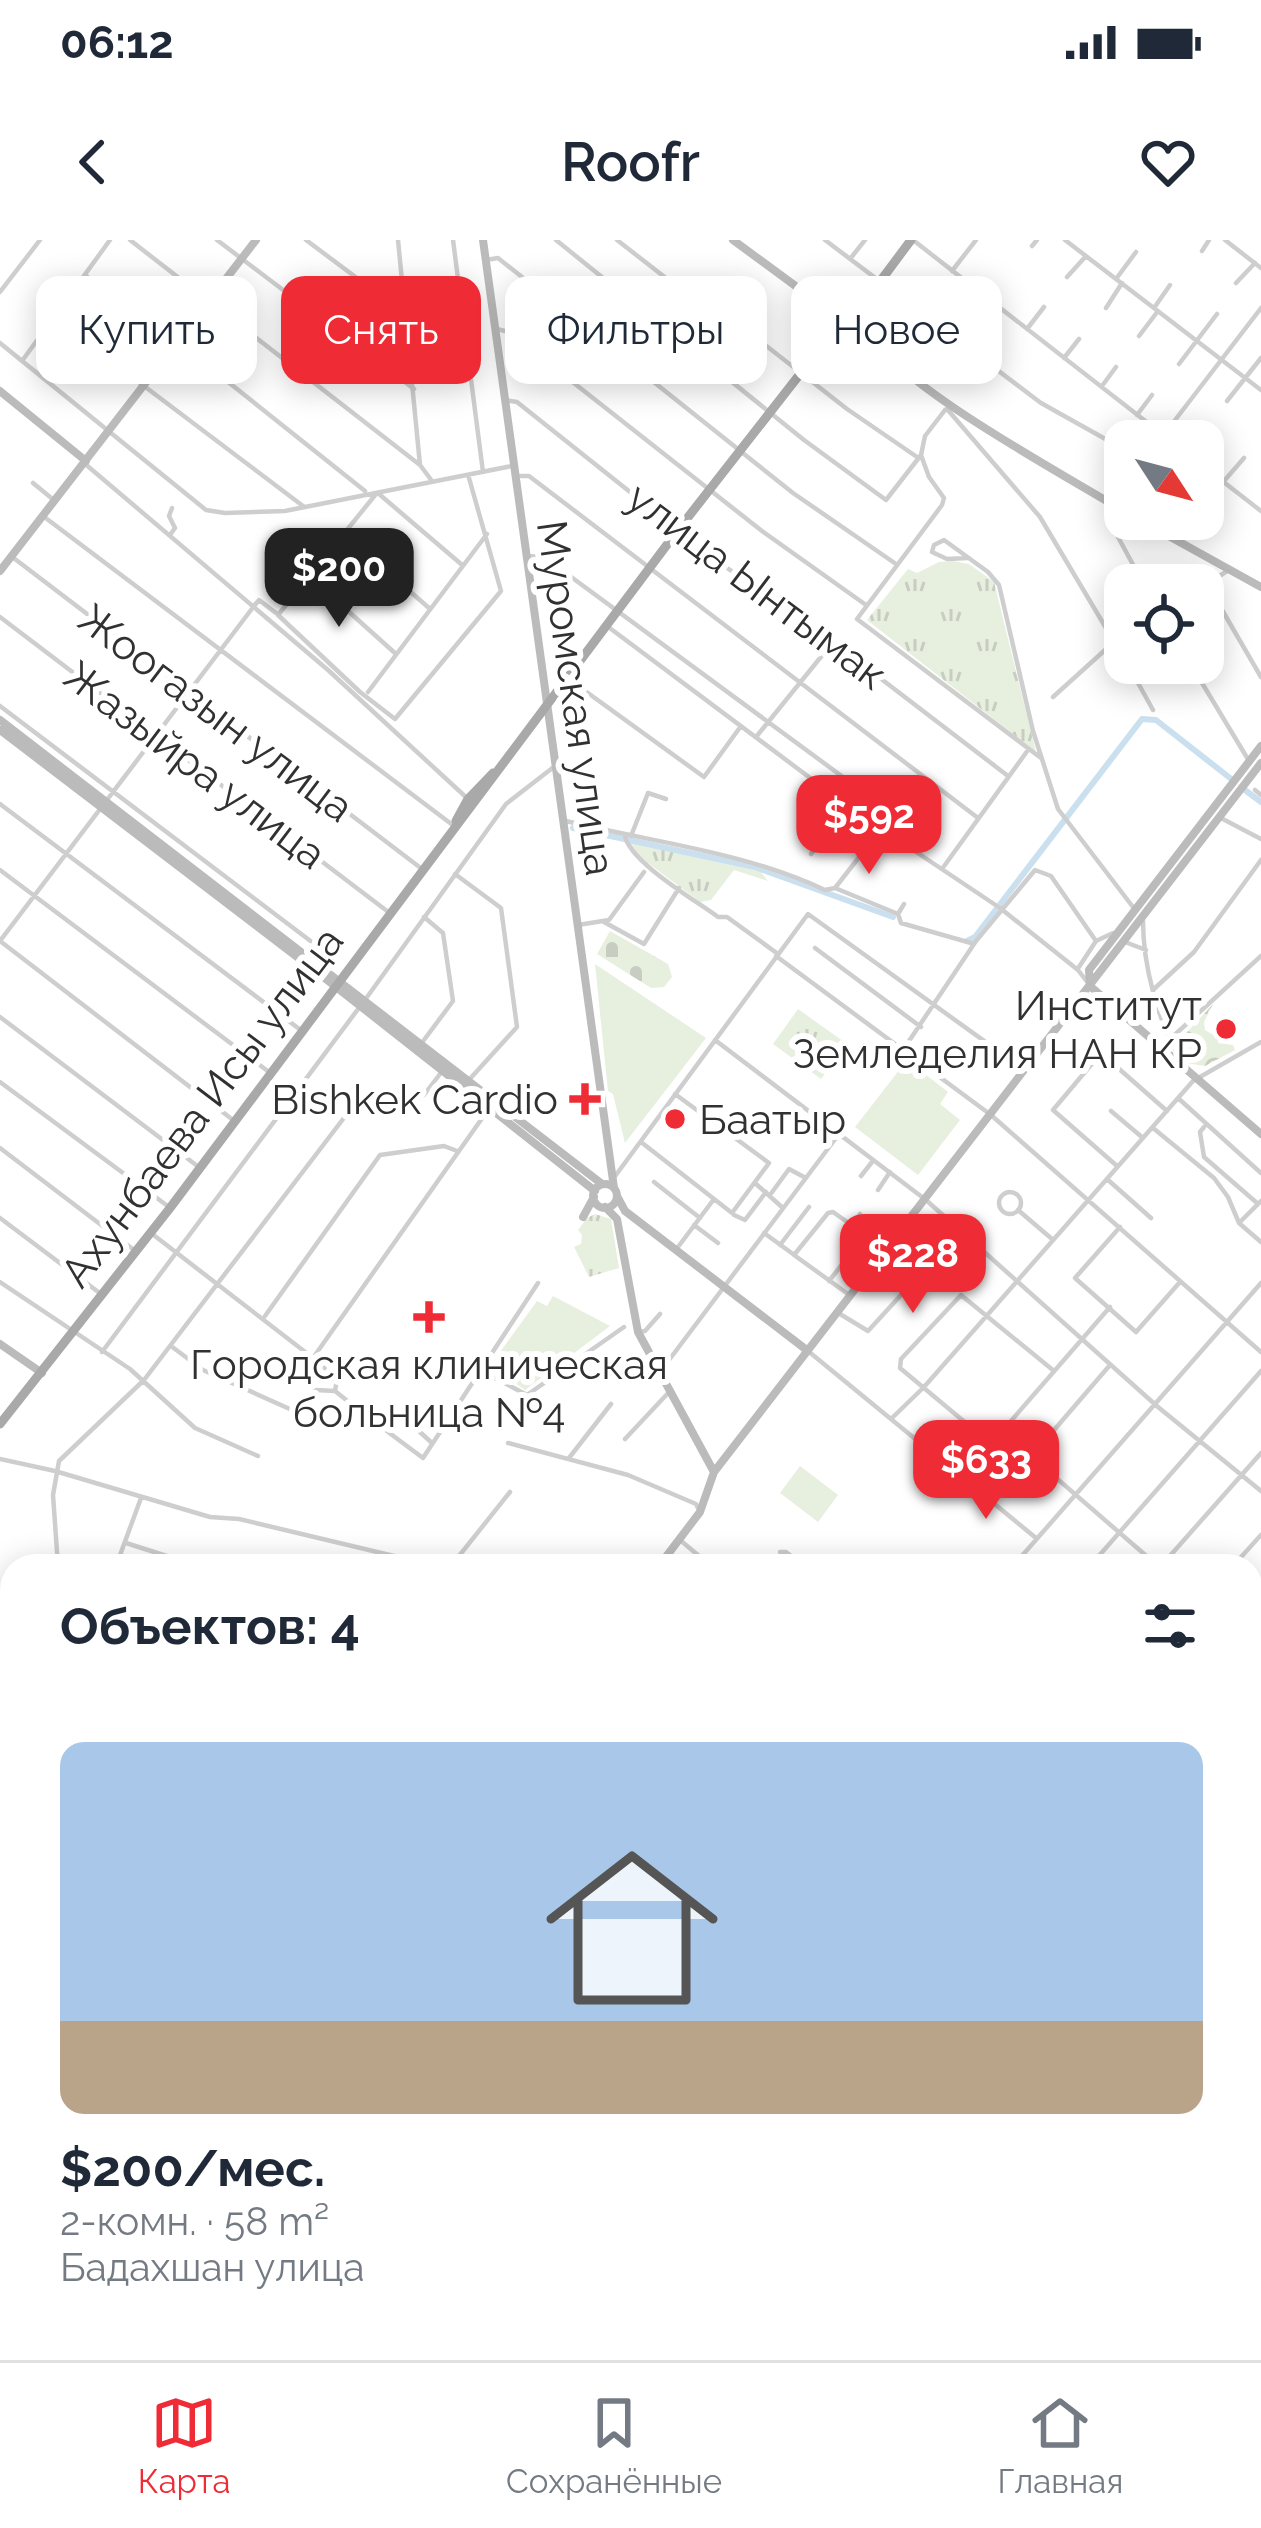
<!DOCTYPE html>
<html lang="ru">
<head>
<meta charset="utf-8">
<style>
	:root { --surface:#fff; --page:#f2f2f3; --text:#1f2937; --muted:#747a83; --line:#e0e1e3; --accent:#ef2c36 }
	body { margin:0; font-family:Raleway,sans-serif; background:var(--page); color:var(--text); height:100vh; display:flex; flex-direction:column; font-size:45px; white-space:nowrap }
	* { box-sizing:border-box; margin:0 }
	p { font-size:39px; color:var(--muted) }
	.icon { flex:none; width:66px; height:66px; fill:none; stroke:currentColor; stroke-width:2; stroke-linecap:round; stroke-linejoin:round }
	.map { position:relative; flex:1; overflow:hidden }
	.drawer { position:absolute; left:0px; top:1314px; width:1263px; height:807px; display:flex; flex-direction:column; background:var(--surface); border-radius:36px 36px 0 0; box-shadow:0 6px 30px #0003 }
	.drawer>* { flex:none }
	.hud { position:absolute; left:36px; top:36px; width:1191px; height:108px; display:flex; gap:24px }
	.needle { width:78px; rotate:126deg }
	.fabs { position:absolute; left:1104px; top:180px; display:grid; gap:24px }
	.fabs a { display:grid; place-items:center; width:120px; height:120px; border-radius:24px; background:var(--surface); box-shadow:0 6px 30px #0003; font-size:60px }
	.price { position:absolute; translate:-50% -102px; padding:0 27px; border-radius:24px; background:var(--accent); color:#fff; font-size:39px; line-height:78px; filter:drop-shadow(0 3px 6px #0008) }
	.price::after { content:''; position:absolute; left:50%; top:72px; width:36px; height:27px; margin-left:-18px; background:inherit; clip-path:polygon(0 0,100% 0,50% 100%) }
	.price.active { background:#222; color:#fff }
	ul { padding:0; list-style:none }
	li { display:grid; align-content:center; gap:24px; height:636px; padding:0 60px }
	li+li { border-top:3px solid var(--line) }
	li span { display:grid; place-items:center; height:372px; border-radius:24px; color:#555 }
	li>.icon { margin-inline-start:auto }
	span .icon { width:216px; height:216px; fill:#fffc; stroke-width:1 }
	li b { font-size:51px }
	h2 { display:flex; justify-content:space-between; align-items:center; height:144px; padding:0 60px; font-size:51px }
	.chip { padding:0 42px; border-radius:24px; background:var(--surface); box-shadow:0 6px 30px #0003; font-size:42px; line-height:108px }
	.chip.active { background:var(--accent); color:#fff }
	.status { display:flex; justify-content:space-between; align-items:center; height:84px; padding:0 60px; background:var(--surface); direction:ltr }
	.status svg { height:33px; fill:currentColor }
	header { display:flex; justify-content:space-between; align-items:center; height:156px; padding:0 60px; background:var(--surface); font-size:54px; font-weight:600 }
	.tab-bar { display:flex; justify-content:space-around; align-items:center; height:168px; border-top:3px solid var(--line); background:var(--surface); font-size:33px; color:var(--muted) }
	.tab-bar a { display:grid; justify-items:center; gap:6px }
	.tab-bar .active { color:var(--accent) }
	.map>svg:first-child { display:block }
	.grass { fill:url(#grass-tufts) }
	.forest { fill:url(#forest-crowns) }
	.cemetery { fill:url(#cemetery-stones) }
	.green { fill:#e7efdf }
	.lines { fill:none; stroke-linecap:round; stroke-linejoin:round }
	.canal { stroke:#cbe0ef; stroke-width:6 }
	.street { stroke:#cecece; stroke-width:4.5 }
	.secondary { stroke:#bbb; stroke-width:8 }
	.primary { stroke:#a9a9a9; stroke-width:9 }
	.poi-dot { fill:#ef2c36; stroke:#fff; stroke-width:4.5 }
	.labels { text-anchor:middle; dominant-baseline:central; stroke-width:12; stroke-linejoin:round; paint-order:stroke }
	.street-label { font-size:42px; fill:#313131; stroke:#fff }
	.poi-label { font-size:42px; fill:#313131; stroke:#fff; text-anchor:end }
</style>
</head>
<body>
<div class="status"><b>06:12</b><svg viewBox="0 0 49 12"><path d="M0 12V9h3v3zM5 12V6h3v6zM10 12V3h3v9zM15 12V0h3v12zM26 1h20v11H26zM47 4h2v5h-2z"/></svg></div>
<header><svg class="icon" aria-label="back" viewBox="0 0 24 24"><path d="M15 5l-7 7 7 7"/></svg>Roofr<svg class="icon" aria-label="heart" viewBox="0 0 24 24"><path d="M12 20l-8-8c-3-5 5-10 8-4 3-6 11-1 8 4z"/></svg></header>
<div class="map">
<svg width="1261" height="2120" viewBox="0 0 1261 2120">
	<defs>
		<pattern id="grass-tufts" width="24" height="20" patternUnits="userSpaceOnUse" patternTransform="scale(3)"><rect width="24" height="20" fill="#e7efdf"/><path d="M3 7l-1-3M5 7V3M7 7l1-3M15 17l-1-3M17 17v-4M19 17l1-3" fill="none" stroke="#c7cdc0"/></pattern>
		<pattern id="forest-crowns" width="20" height="18" patternUnits="userSpaceOnUse" patternTransform="scale(3)"><rect width="20" height="18" fill="#e7efdf"/><path d="M2 6a3 3 0 1 1 6 0M12 15a3 3 0 1 1 6 0" fill="none" stroke="#c7cdc0"/></pattern>
		<pattern id="cemetery-stones" width="16" height="16" patternUnits="userSpaceOnUse" patternTransform="scale(3)"><rect width="16" height="16" fill="#e7efdf"/><path d="M2 7V4a2 2 0 0 1 4 0v3zM10 15v-3a2 2 0 0 1 4 0v3z" fill="#c7cdc0"/></pattern>
	</defs>
	<rect width="100%" height="100%" fill="#fff"/>
	<!-- grass -->
	<path class="grass" d="M953 321 969 324 994 342 1036 512 867 380 908 329 917 333 939 322Z
		M626 601 742 625 760 631 768 641 734 630 711 660 700 662 636 614Z
		M798 769 847 804 821 839 773 804Z
		M595 974 611 979 619 1028 589 1037 574 1007 581 1004 582 995 578 990 587 978Z"/>
	<!-- forest -->
	<path class="forest" d="M1213 764 1204 782 1205 790 1218 798V803L1233 805 1235 810 1205 826 1186 823 1178 802Z"/>
	<!-- cemetery -->
	<path class="cemetery" d="M610 691 668 724 672 737 664 747 651 748 597 714Z"/>
	<!-- green -->
	<path class="green" d="M595 724 706 798 625 903 613 854 608 851Z
		M907 820 948 852 940 864 960 880 918 935 855 887Z
		M553 1056 610 1086 525 1150 490 1126 537 1061 547 1066Z
		M800 1226 838 1255 818 1282 780 1253Z"/>
	<g class="lines">
		<!-- canal -->
		<path class="canal" d="M1245 550 1261 562
			M573 588 755 627 893 677
			M967 701 975 697 1142 479 1156 480 1230 538"/>
		<!-- street -->
		<path class="street" d="M130 0 420 225
			M217 0 414 149
			M306 0 405 74
			M398 0 420 225 432 241
			M453 0 483 232
			M556 0 804 200 886 260 921 215 925 196 945 170
			M617 0 680 49 723 72 847 169 917 217
			M825 0 1041 163 1125 210
			M913 0 1171 201
			M1065 0 1261 150
			M1225 0 1261 28
			M1032 6 1037 0
			M1202 11 1209 0
			M850 19 865 0
			M486 20 498 18 793 253 896 324
			M952 31 976 0
			M85 35 178 102 365 251
			M1067 37 1086 16
			M1116 39 1136 12
			M1236 43 1255 23
			M0 52 40 0
			M1106 68 1122 43
			M1154 68 1170 45
			M54 78 303 266
			M497 89 509 92 762 291 866 365
			M1027 89 1044 67
			M1139 96 1158 71
			M0 103 206 270 225 273 285 271 512 226
			M1064 118 1079 99
			M22 121 110 0
			M1179 124 1217 74
			M1102 146 1116 127
			M505 160 517 162 713 318 833 402 1008 536
			M1227 161 1261 118
			M947 169 1040 277 1125 420
			M1137 175 1152 155
			M1159 201 1261 68
			M1196 201 1204 191
			M921 215 929 237 944 258 942 265 857 379 1041 518
			M84 223 328 430 468 559
			M1203 226 1261 271
			M516 236H529L978 578
			M1224 241 1244 218
			M33 243 55 261
			M376 254 278 375 360 452 395 479 501 351 469 238
			M379 254 461 324
			M1112 264 1125 246
			M43 276 454 586
			M1126 279 1118 297 1144 345
			M343 293 429 368
			M170 295 175 288 169 276 172 268
			M11 316 422 629
			M527 316 544 317 847 540
			M968 318 947 319 932 312 934 305 944 300 988 332 999 345 1033 491 1058 569 1136 671
			M309 336 396 414
			M1207 344 1261 437
			M1203 346 1229 330
			M0 377 387 671
			M607 386 849 567 1000 668 1078 730 1088 743
			M1127 423 1153 470
			M1190 423 1249 521
			M570 440 704 537 741 486
			M368 452 487 294
			M1053 457 1125 392
			M0 466 333 718
			M756 497 833 402
			M1255 550 1261 555
			M0 564 302 791
			M1219 577 1261 599
			M562 580C650 602 742 611 825 650L835 648
			M881 589 835 648 898 674
			M625 596C630 622 695 660 718 677H727L778 714
			M631 596 648 553 666 559
			M811 614 849 567
			M942 629 1028 510
			M0 630 269 832
			M455 634 501 668 517 787 468 841
			M904 664 898 674 901 683 971 703
			M1143 681C1143 726 1158 781 1180 819
			M604 682 644 704 679 648
			M578 685 609 680 644 632
			M0 701 254 366 259 360 276 373
			M0 701 233 880
			M1125 702 1146 710
			M815 708 921 787
			M776 716 991 875 1261 1112
			M1079 727 1096 701 1113 693 1116 696
			M1154 749 1194 712 1261 620
			M0 777 200 928
			M715 800 926 960 1158 1167 1261 1251
			M1169 800 1261 716
			M421 804 453 761 443 693 424 677
			M903 810 976 701 1035 630 1051 636 1096 701
			M0 842 169 967
			M1178 858 1261 933
			M1111 871 1143 898
			M1204 887 1200 892 1204 917 1257 963
			M1153 888 1214 938 1228 957 1239 983 1261 1002
			M641 902 732 973 769 923 675 854
			M0 908 134 1010
			M1117 926 1053 870 1101 813 1167 871
			M861 936 872 922
			M613 939 808 674 1023 829
			M1107 939 1151 978
			M654 942 700 978
			M756 944 783 968
			M878 950 890 932
			M999 963a11 11 0 1 1 22 0a11 11 0 1 1-22 0Z
			M770 955 789 929 804 937
			M1018 970 1052 999
			M734 975 745 980 766 952
			M0 978 101 1054
			M1239 983 1261 961
			M694 985 718 1003
			M852 985 860 974
			M1120 987 1075 1038 1136 1092 1180 1042
			M901 992 937 1023
			M151 993 313 1118 337 1139 335 1151 370 1179
			M764 993 793 1014
			M780 1005 809 967
			M678 1007 714 959
			M829 1041 865 995
			M0 1042 130 1129 195 1188 258 1216
			M848 1054 794 1015 828 973 833 972 887 1010
			M840 1074 868 1091 901 1055
			M265 1076 380 915 444 906 457 911
			M638 1092 645 1091 660 1074
			M171 1106 203 1130 292 1170H300L316 1150 335 1151
			M808 1111 1036 1298
			M102 1112 370 753 506 564 555 526
			M313 1118 490 867
			M660 1132 839 894
			M478 1138 484 1142 495 1138 527 1155 624 1087
			M626 1141 653 1119
			M892 1178 924 1147 1193 841 1261 802
			M1002 1191 1158 1326
			M625 1199 670 1151
			M432 1203 400 1174 382 1170 372 1180 423 1218 538 1043
			M508 1203 628 1235 696 1264 700 1272
			M991 1204 900 1128 901 1119 961 1055 1054 1131
			M569 1218 611 1164
			M0 1219 55 1231 210 1277 239 1279 436 1326
			M964 1235 1110 1067
			M993 1261 1110 1125
			M680 1300 711 1326
			M126 1303 198 1326
			M780 1312H786L804 1326
			M58 1326 53 1255 59 1221 144 1140 353 866 424 855 443 830
			M116 1326 141 1258
			M451 1326 510 1252
			M1013 1326 1261 1043
			M1090 1326 1261 1131
			M1161 1326 1261 1213
			M1233 1326 1261 1295
			M1251 1387 1261 1376
			M1251 1406 1261 1415
			M1251 1469 1261 1458
			M1251 1544 1261 1533
			M1251 1579 1261 1588
			M1251 1655 1261 1643
			M1251 1669 1261 1677
			M1251 1724 1261 1712
			M1251 1800 1261 1784
			M1251 1885 1261 1893
			M1251 1914 1261 1908
			M0 2006 12 2008
			M77 2109 90 2120
			M153 2109 159 2120
			M215 2109 220 2120
			M274 2109 278 2120
			M327 2109 329 2120
			M375 2109 376 2120
			M932 2109 935 2120
			M97 2120 112 2109
			M426 2120 427 2109
			M473 2120 476 2109
			M525 2120 529 2109
			M581 2120 587 2109
			M644 2120 651 2109
			M1058 2120 1065 2109"/>
		<!-- secondary -->
		<path class="secondary" d="M483 0 614 948
			M733 0 820 64 843 72
			M869 90C891 143 1071 238 1125 272
			M856 102 878 110
			M0 151 86 221
			M1138 279 1261 347
			M0 331 256 0
			M0 480 602 944
			M0 490 326 739 595 951
			M1090 745 1089 730 1261 506
			M1090 746 1261 894
			M593 956a12 12 0 1 1 24 0a12 12 0 1 1-24 0Z
			M617 956 625 971 808 1111
			M605 967 617 979 638 1092 714 1232
			M583 977 594 957
			M0 1104 42 1133
			M659 1326 700 1272 714 1232 1261 523
			M0 1599 12 1604
			M691 2109 708 2120
			M1217 2109 1230 2120
			M45 2120 53 2109"/>
		<!-- primary -->
		<path class="primary" d="M853 69 870 55 911 0
			M836 86a17 17 0 1 1 34 0a17 17 0 1 1-34 0Z
			M456 581 468 559 493 533
			M0 1184 170 968 678 290 836 88"/>
	</g>
	<!-- markers -->
	<g class="poi-dot">
		<circle cx="1226" cy="789" r="12"/>
		<path d="M579 841h12v12h12v12h-12v12h-12v-12h-12v-12h12z"/>
		<circle cx="675" cy="879" r="12"/>
		<path d="M423 1059h12v12h12v12h-12v12h-12v-12h-12v-12h12z"/>
	</g>
	<g class="labels">
		<!-- street labels -->
		<g class="street-label">
			<text transform="translate(757 346) rotate(37)">улица Ынтымак</text>
			<text transform="translate(576 458) rotate(82)">Муромская улица</text>
			<text transform="translate(216 473) rotate(37)">Жоогазын улица</text>
			<text transform="translate(195 525) rotate(37)">Жазыйра улица</text>
			<text transform="translate(202 867) rotate(-53)">Ахунбаева Исы улица</text>
		</g>
		<!-- poi labels -->
		<g class="poi-label">
			<text x="1202" y="765">Институт<tspan x="1202" dy="48">Земледелия НАН КР</tspan></text>
			<text x="558" y="859">Bishkek Cardio</text>
			<text x="699" y="879" text-anchor="start">Баатыр</text>
			<text x="429" y="1124" text-anchor="middle">Городская клиническая<tspan x="429" dy="48">больница №4</tspan></text>
		</g>
	</g>
</svg>
<div class="fabs">
<a><svg class="needle" viewBox="-14 -14 28 28"><path d="M0-13l5 13h-10z" fill="#e53935"/><path d="M0 13l5-13h-10z" fill="#747a83"/></svg></a>
<a><svg class="icon" aria-label="locate" viewBox="0 0 24 24"><circle cx="12" cy="12" r="6"/><path d="M12 2v4M12 18v4M2 12h4M18 12h4"/></svg></a>
</div>
<b class="price active" style="left:339px;top:390px">$200</b>
<b class="price" style="left:869px;top:637px">$592</b>
<b class="price" style="left:913px;top:1076px">$228</b>
<b class="price" style="left:986px;top:1282px">$633</b>
<div class="hud">
<a class="chip">Купить</a>
<a class="chip active">Снять</a>
<a class="chip">Фильтры</a>
<a class="chip">Новое</a>
</div>
<section class="drawer">
<h2>Объектов: 4<svg class="icon" aria-label="filters" viewBox="0 0 24 24"><path d="M4 7h16M4 17h16"/><circle cx="9" cy="7" r="2"/><circle cx="15" cy="17" r="2"/></svg></h2>
<ul>
<li><span style="background:linear-gradient(#a9c7e8 75%,#b9a48a 0)"><svg class="icon" aria-label="home" viewBox="0 0 24 24"><path d="M3 11l9-7 9 7M6 9v11h12V9"/></svg></span><div><b>$200/мес.</b><p>2-комн. · 58 m²</p><p>Бадахшан улица</p></div></li>
</ul>
</section>
</div>
<nav class="tab-bar">
<a class="active"><svg class="icon" aria-label="map" viewBox="0 0 24 24"><path d="M3 6l6-2 6 2 6-2v14l-6 2-6-2-6 2zM9 4v14M15 6v14"/></svg>Карта</a>
<a><svg class="icon" aria-label="saved" viewBox="0 0 24 24"><path d="M7 4h10v16l-5-4-5 4z"/></svg>Сохранённые</a>
<a><svg class="icon" aria-label="home" viewBox="0 0 24 24"><path d="M3 11l9-7 9 7M6 9v11h12V9"/></svg>Главная</a>
</nav>
</body>
</html>
